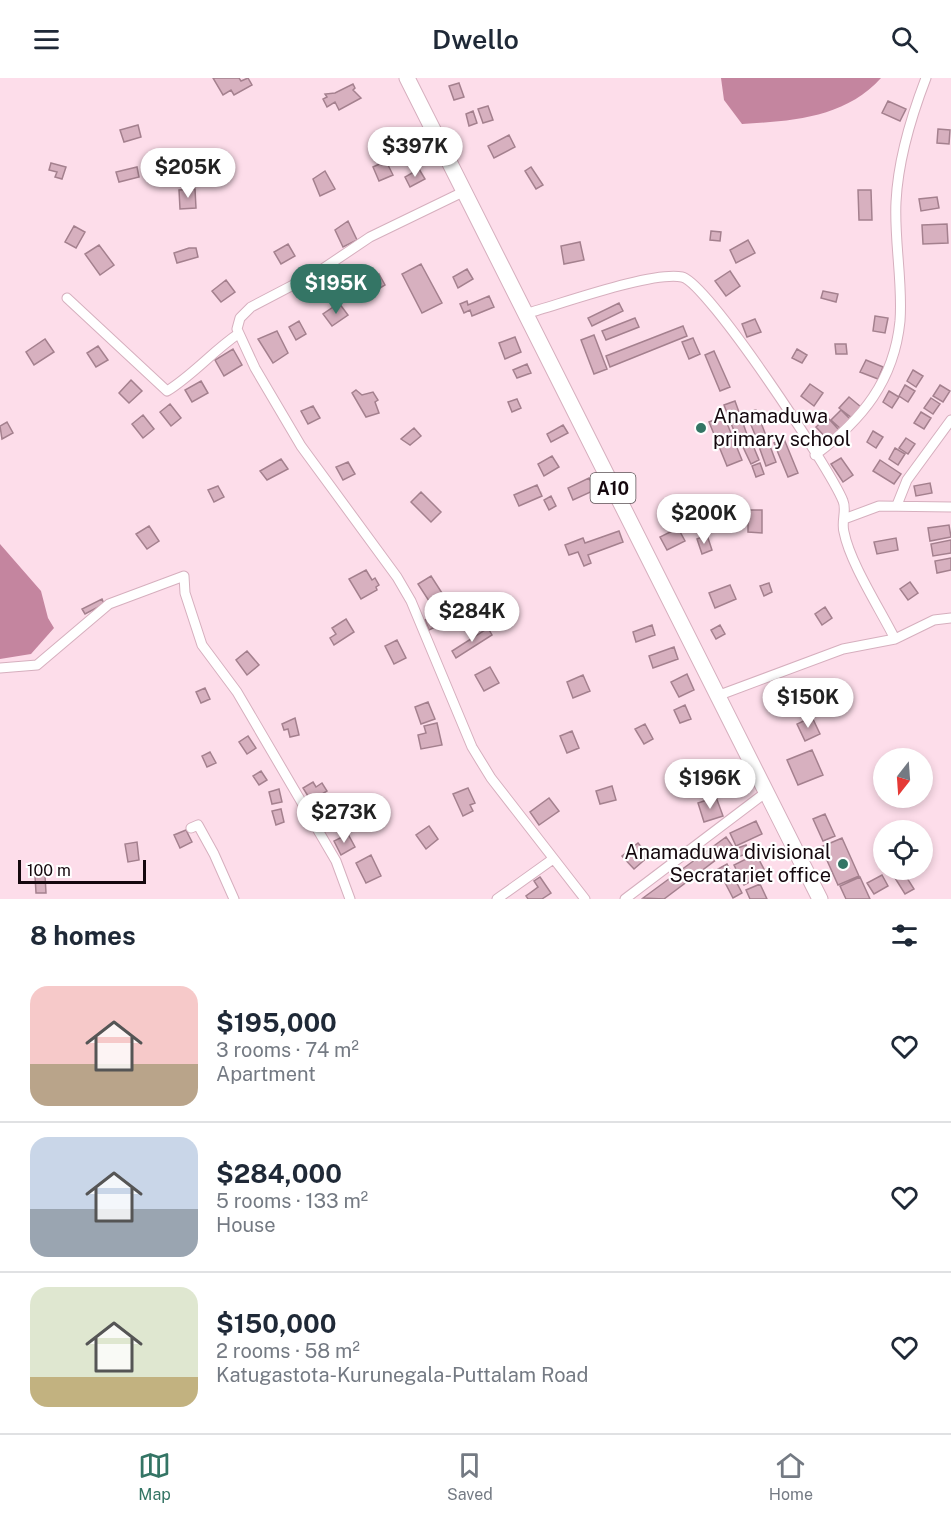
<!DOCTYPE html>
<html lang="en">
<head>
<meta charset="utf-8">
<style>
	:root { --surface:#fff; --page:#f6f6f7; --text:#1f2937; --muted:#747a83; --line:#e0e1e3; --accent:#347565 }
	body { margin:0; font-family:"Public Sans",sans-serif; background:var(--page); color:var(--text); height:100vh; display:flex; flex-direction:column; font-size:22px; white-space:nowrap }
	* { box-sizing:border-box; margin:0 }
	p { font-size:20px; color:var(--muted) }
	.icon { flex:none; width:33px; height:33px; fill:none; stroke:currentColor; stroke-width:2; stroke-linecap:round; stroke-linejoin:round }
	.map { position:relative; height:821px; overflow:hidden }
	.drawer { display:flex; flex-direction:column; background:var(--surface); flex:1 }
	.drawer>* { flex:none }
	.needle { width:39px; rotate:197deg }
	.fabs { position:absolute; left:873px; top:670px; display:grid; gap:12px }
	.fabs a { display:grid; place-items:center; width:60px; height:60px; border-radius:50%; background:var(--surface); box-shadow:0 3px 9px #0003; font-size:30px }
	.scale { position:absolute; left:18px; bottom:15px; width:128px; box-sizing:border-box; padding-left:6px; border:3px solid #15080e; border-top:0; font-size:16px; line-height:21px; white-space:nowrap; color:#15080e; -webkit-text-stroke:4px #fff; paint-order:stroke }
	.price { position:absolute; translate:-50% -51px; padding:0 14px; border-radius:21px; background:#fff; color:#222; font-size:20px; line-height:39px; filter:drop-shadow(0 2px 3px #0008) }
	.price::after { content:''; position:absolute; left:50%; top:36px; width:18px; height:14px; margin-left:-9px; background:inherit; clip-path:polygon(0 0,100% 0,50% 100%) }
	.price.on { background:var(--accent); color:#fff }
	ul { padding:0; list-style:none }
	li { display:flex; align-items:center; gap:18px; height:150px; padding:0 30px }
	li+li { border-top:2px solid var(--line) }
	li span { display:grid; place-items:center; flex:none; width:168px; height:120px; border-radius:18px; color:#555 }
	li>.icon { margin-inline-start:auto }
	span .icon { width:72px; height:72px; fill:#fffc; stroke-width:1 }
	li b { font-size:26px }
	h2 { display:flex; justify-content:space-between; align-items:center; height:72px; padding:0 30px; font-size:26px }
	header { display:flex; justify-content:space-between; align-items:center; height:78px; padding:0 30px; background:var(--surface); font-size:27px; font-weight:600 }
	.tab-bar { display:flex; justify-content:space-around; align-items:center; height:84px; border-top:2px solid var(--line); background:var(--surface); font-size:16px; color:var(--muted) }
	.tab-bar a { display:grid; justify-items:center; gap:3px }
	.tab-bar .on { color:var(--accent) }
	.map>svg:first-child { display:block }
	.water { fill:#c4859f }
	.building { fill:#d7b0bf; stroke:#a4808e; stroke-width:1.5 }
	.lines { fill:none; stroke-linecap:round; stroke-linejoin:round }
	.minor-casing { stroke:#d6afbe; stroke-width:11 }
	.trunk-casing { stroke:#d6afbe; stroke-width:17 }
	.minor { stroke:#fff; stroke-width:9 }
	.trunk { stroke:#fff; stroke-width:15 }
	.poi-dot { fill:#347565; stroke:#fff; stroke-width:2 }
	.labels { text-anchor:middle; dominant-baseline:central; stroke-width:4.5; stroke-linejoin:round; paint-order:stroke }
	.shield { fill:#fff; stroke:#5b5256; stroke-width:1.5 }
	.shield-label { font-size:18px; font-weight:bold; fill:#15080e }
	.poi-label { font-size:20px; fill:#15080e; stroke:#fff; text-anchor:start }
</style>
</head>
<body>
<header><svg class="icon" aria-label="menu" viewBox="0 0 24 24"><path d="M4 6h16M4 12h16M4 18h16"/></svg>Dwello<svg class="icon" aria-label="search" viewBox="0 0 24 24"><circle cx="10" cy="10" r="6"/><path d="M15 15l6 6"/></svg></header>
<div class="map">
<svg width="951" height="821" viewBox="0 0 951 821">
	<rect width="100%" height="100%" fill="#fdddea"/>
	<!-- water -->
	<path class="water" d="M721 0H881C845 40 792 43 742 46L724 22Z
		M0 466 41 513 48 540 54 550 31 576 0 581Z"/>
	<!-- building -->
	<path class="building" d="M213 0H239L241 3 248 0 252 7 234 17 231 12 223 17Z
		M459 5 464 19 454 22 449 8Z
		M353 6 355 10 353 12 361 20 339 32 335 24 327 29 323 21 327 19 325 16 335 15Z
		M888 23 906 31 900 43 882 35Z
		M488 28 493 42 483 45 478 31Z
		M473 33 477 45 469 48 466 36Z
		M138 47 141 59 124 64 120 52Z
		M938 51 950 52 949 66 937 65Z
		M394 53 399 63 385 71 379 61Z
		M509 57 515 69 494 80 488 68Z
		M193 80 195 90 175 94 173 84Z
		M386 83 393 97 379 103 373 89Z
		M51 85 66 89 62 101 55 99 57 94 49 92Z
		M137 89 139 99 119 104 116 94Z
		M531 89 543 107 536 111 525 93Z
		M419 91 425 101 410 109 405 99Z
		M325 93 335 111 320 118 313 101Z
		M195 111 196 130 180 131 179 112Z
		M858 112H871L872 142H859Z
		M937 119 939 130 921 133 919 121Z
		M348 143 357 162 343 169 335 152Z
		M947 146 948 165 923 166 922 147Z
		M74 148 85 154 76 170 65 164Z
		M711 153 721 154 720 163 710 162Z
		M748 162 755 175 736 185 730 172Z
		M580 164 584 182 564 186 561 168Z
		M288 166 295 178 281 186 274 174Z
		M99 167 114 187 100 197 85 176Z
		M189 170H196L198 179 177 185 174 175Z
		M421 186 442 225 422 235 402 196Z
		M467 191 473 201 458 210 453 199Z
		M730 193 740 208 726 218 715 203Z
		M379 196 385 207 372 215 365 203Z
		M226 202 235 214 221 224 212 213Z
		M823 213 838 216 836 224 821 220Z
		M489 218 494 229 472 238 470 232 464 235 460 226 467 223 468 227Z
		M339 225 348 237 332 248 323 236Z
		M619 225 623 233 592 248 588 240Z
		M875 238 888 240 885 255 873 253Z
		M635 240 639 249 606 262 602 253Z
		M755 241 761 254 747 259 742 246Z
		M299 243 306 256 296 262 289 249Z
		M683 248 687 258 610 289 606 278Z
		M277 253 288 275 273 285 258 261Z
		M594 257 607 291 594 296 581 262Z
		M515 259 521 274 505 281 499 265Z
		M693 260 700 276 689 281 682 264Z
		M45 261 54 274 34 287 26 274Z
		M835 266H846L847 276H836Z
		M98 268 108 282 96 289 87 275Z
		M233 271 242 287 224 298 215 282Z
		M797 271 807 277 802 285 792 280Z
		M714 273 730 309 720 313 705 277Z
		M866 282 883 289 878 301 860 294Z
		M527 286 531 295 517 300 513 292Z
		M913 292 923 298 916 309 907 303Z
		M131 302 142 313 129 325 119 315Z
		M201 303 208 315 192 324 185 312Z
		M810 306 823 315 814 328 801 318Z
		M905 307 915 313 908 324 899 318Z
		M940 307 950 313 943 324 933 318Z
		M356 312 362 317 373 314 378 322 375 324 379 335 366 339 352 315Z
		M889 313 899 319 892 330 883 324Z
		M849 319 861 329 852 340 839 330Z
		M931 320 940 326 933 336 924 330Z
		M517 321 521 330 512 334 508 324Z
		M735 323 749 362 739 366 724 327Z
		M170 326 181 340 171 348 160 334Z
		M313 328 320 340 308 346 301 333Z
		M756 332 765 355 756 359 746 335Z
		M841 332 852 343 843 353 831 342Z
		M921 334 931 340 924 351 914 345Z
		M143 337 154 351 143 360 132 346Z
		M724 338 742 382 727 388 709 344Z
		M827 339 839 352 828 362 816 349Z
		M7 344 13 355 2 361 0 348Z
		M563 347 568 355 551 364 547 356Z
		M414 350 421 358 410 367 401 361Z
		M873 353 883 359 876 370 867 364Z
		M767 360 776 384 766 388 757 363Z
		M906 360 915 366 908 376 899 370Z
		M784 361 798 395 788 399 774 365Z
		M752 365 759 382 751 386 743 369Z
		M895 370 905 376 898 387 889 381Z
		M552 378 559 389 544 398 538 386Z
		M841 380 853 397 843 404 831 386Z
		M281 381 288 391 267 402 260 393Z
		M880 382 901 396 894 406 873 393Z
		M348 384 355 396 343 402 336 389Z
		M760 385 764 396 756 399 752 388Z
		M589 400 595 412 573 422 568 410Z
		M930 405 932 415 916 418 914 408Z
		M537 407 542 418 519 428 514 417Z
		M218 408 224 419 214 424 208 412Z
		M421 414 441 434 431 444 411 424Z
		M551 418 556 428 549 432 544 422Z
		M748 432H762V455L748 454Z
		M949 447 951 459 930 463 928 450Z
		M149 448 159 463 147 471 136 456Z
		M678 450 685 463 667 472 660 459Z
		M619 453 623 464 588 477 591 485 584 488 578 474 569 477 565 467 583 460 585 465Z
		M707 457 712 472 702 476 697 461Z
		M896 460 898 472 877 476 874 464Z
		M951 462V475L933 478 931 466Z
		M951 480V492L937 495 935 483Z
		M366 492 372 502 375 500 379 507 376 509 377 512 361 521 349 501Z
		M431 498 442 515 429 523 418 506Z
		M910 504 918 515 908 522 900 511Z
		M769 505 772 514 764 518 760 508Z
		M730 507 736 521 715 530 709 515Z
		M102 521 104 526 85 536 82 531Z
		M474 525 481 541 464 549 457 533Z
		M825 529 832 540 822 547 815 536Z
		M445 533 450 542 429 552 425 542Z
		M346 541 354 554 334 567 330 560 336 556 332 550Z
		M652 547 655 557 636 564 633 554Z
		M720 547 725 556 716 561 711 552Z
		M488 550 492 557 456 580 452 573Z
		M397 562 406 580 394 586 385 568Z
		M674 569 678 581 653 590 649 578Z
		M247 573 259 587 247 597 236 582Z
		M490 589 499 605 484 613 475 597Z
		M687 596 694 612 679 619 671 604Z
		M583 597 590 613 573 620 567 604Z
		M205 610 210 621 201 625 196 614Z
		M428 624 435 641 421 646 415 629Z
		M685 627 691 641 680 645 674 632Z
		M812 639 820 656 805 663 797 646Z
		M295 640 299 657 290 659 288 651 284 652 282 646Z
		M437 645 442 667 421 671 418 657 426 655 424 648Z
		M645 646 653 661 644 666 635 651Z
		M572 653 579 670 567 675 560 658Z
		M248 658 256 670 247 676 239 664Z
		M812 672 823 697 798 707 787 682Z
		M210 674 216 685 207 689 202 678Z
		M730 685 734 696 720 701 717 690Z
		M707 687 715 701 704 706 697 692Z
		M261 693 267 702 259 707 253 698Z
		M313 704 316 709 322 705 327 713 311 723 303 710Z
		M612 708 616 722 600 726 596 713Z
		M468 710 475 725 470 727 473 733 463 738 453 716Z
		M279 711 282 724 272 726 269 714Z
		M716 719 723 738 704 744 698 725Z
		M549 720 559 733 539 747 530 734Z
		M339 721 344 729 331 736 327 728Z
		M281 731 284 744 276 747 272 733Z
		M825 736 835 758 823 763 813 741Z
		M756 743 762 756 736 768 730 755Z
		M429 748 438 761 426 771 416 757Z
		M186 752 192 764 180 770 174 757Z
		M348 756 355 769 341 777 334 763Z
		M726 759 733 769 664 821 643 820Z
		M842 760 859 798 838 807 821 769Z
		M137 764 139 782 128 784 125 766Z
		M638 765 649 778 634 791 622 778Z
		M746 767 748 775 738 779 735 771Z
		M756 776 766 795 744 807 734 787Z
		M371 777 381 798 366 805 356 785Z
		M727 786 742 815 733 820 718 791Z
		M890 792H902L914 811 905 816Z
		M45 797 46 815H36L35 798Z
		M882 797 888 808 874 816 867 805Z
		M540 799 551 815 542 821H528L526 818 538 809 534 803Z
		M860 799 870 821H846L840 808Z
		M760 806 767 821H750L746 812Z"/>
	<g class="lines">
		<defs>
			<path id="minor" d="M465 113 370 159 318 194 251 229 240 240 237 251 255 290 301 368 397 499 411 523 472 669 491 700 585 821
				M67 220 167 313C193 297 213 273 238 256
				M528 235C561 226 652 193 682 199 707 204 831 392 843 423 847 432 841 444 844 454 850 485 880 531 895 561
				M815 377C862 342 894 303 900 243 903 204 894 163 896 124 898 82 911 39 926 0
				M897 427 907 402 951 342
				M844 441 879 428 951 429
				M0 590 37 587 109 526 184 498 185 515 202 567 237 614 336 783 350 821
				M717 618 843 571 895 561 934 542 951 540
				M191 750 198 747 214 776 234 821
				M497 821 553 781
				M625 821 765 715"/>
			<path id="trunk" d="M407 0 820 821"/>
		</defs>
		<!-- minor casing -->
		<use href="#minor" class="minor-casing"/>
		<!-- trunk casing -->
		<use href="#trunk" class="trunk-casing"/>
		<!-- minor -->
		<use href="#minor" class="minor"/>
		<!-- trunk -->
		<use href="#trunk" class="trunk"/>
	</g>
	<!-- markers -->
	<g class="poi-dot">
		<circle cx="701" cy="350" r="6"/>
		<circle cx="843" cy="786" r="6"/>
	</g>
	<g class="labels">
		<!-- shield labels -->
		<rect class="shield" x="590.5" y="395" width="45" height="30" rx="4.5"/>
		<g class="shield-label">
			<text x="613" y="410">A10</text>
		</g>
		<!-- poi labels -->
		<g class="poi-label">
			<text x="713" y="338">Anamaduwa<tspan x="713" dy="23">primary school</tspan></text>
			<text x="831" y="774" text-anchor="end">Anamaduwa divisional<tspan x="831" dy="23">Secratariet office</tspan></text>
		</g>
	</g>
</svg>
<div class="fabs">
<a><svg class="needle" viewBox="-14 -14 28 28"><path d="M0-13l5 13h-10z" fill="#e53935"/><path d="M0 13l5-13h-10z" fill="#747a83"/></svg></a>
<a><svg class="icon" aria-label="locate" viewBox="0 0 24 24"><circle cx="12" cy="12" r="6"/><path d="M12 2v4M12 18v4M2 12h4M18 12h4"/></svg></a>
</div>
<div class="scale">100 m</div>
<b class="price" style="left:415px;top:100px">$397K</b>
<b class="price" style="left:188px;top:121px">$205K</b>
<b class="price on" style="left:336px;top:237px">$195K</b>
<b class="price" style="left:704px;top:467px">$200K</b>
<b class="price" style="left:472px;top:565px">$284K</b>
<b class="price" style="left:808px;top:651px">$150K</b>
<b class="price" style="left:710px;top:732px">$196K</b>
<b class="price" style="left:344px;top:766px">$273K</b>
</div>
<section class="drawer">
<h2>8 homes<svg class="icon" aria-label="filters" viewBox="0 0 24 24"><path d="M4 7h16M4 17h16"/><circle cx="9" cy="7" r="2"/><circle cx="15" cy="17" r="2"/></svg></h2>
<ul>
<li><span style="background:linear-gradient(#f6c9c9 65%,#b9a48a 0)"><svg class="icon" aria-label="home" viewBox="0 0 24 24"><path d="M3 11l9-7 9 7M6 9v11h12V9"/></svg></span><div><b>$195,000</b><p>3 rooms · 74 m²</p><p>Apartment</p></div><svg class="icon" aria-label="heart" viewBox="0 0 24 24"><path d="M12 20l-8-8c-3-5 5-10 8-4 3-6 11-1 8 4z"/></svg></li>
<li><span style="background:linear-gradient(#c9d6e8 60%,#9aa5b1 0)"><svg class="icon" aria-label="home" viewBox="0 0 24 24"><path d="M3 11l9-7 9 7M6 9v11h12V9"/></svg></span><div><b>$284,000</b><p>5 rooms · 133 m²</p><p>House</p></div><svg class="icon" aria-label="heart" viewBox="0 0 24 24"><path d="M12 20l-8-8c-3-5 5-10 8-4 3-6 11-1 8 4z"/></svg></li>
<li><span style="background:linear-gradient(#dfe7d0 75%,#c2b280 0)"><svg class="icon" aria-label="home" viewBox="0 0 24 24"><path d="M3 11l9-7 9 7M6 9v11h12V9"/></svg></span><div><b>$150,000</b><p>2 rooms · 58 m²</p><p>Katugastota-Kurunegala-Puttalam Road</p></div><svg class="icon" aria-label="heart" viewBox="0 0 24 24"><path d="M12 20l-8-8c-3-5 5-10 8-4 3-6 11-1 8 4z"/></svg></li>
</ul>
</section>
<nav class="tab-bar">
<a class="on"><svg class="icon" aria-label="map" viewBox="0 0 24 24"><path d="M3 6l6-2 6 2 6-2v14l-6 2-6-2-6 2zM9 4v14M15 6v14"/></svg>Map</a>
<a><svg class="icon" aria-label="saved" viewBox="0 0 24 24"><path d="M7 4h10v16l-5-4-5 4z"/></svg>Saved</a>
<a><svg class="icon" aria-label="home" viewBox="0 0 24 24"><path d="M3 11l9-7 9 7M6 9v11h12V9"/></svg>Home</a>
</nav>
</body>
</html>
